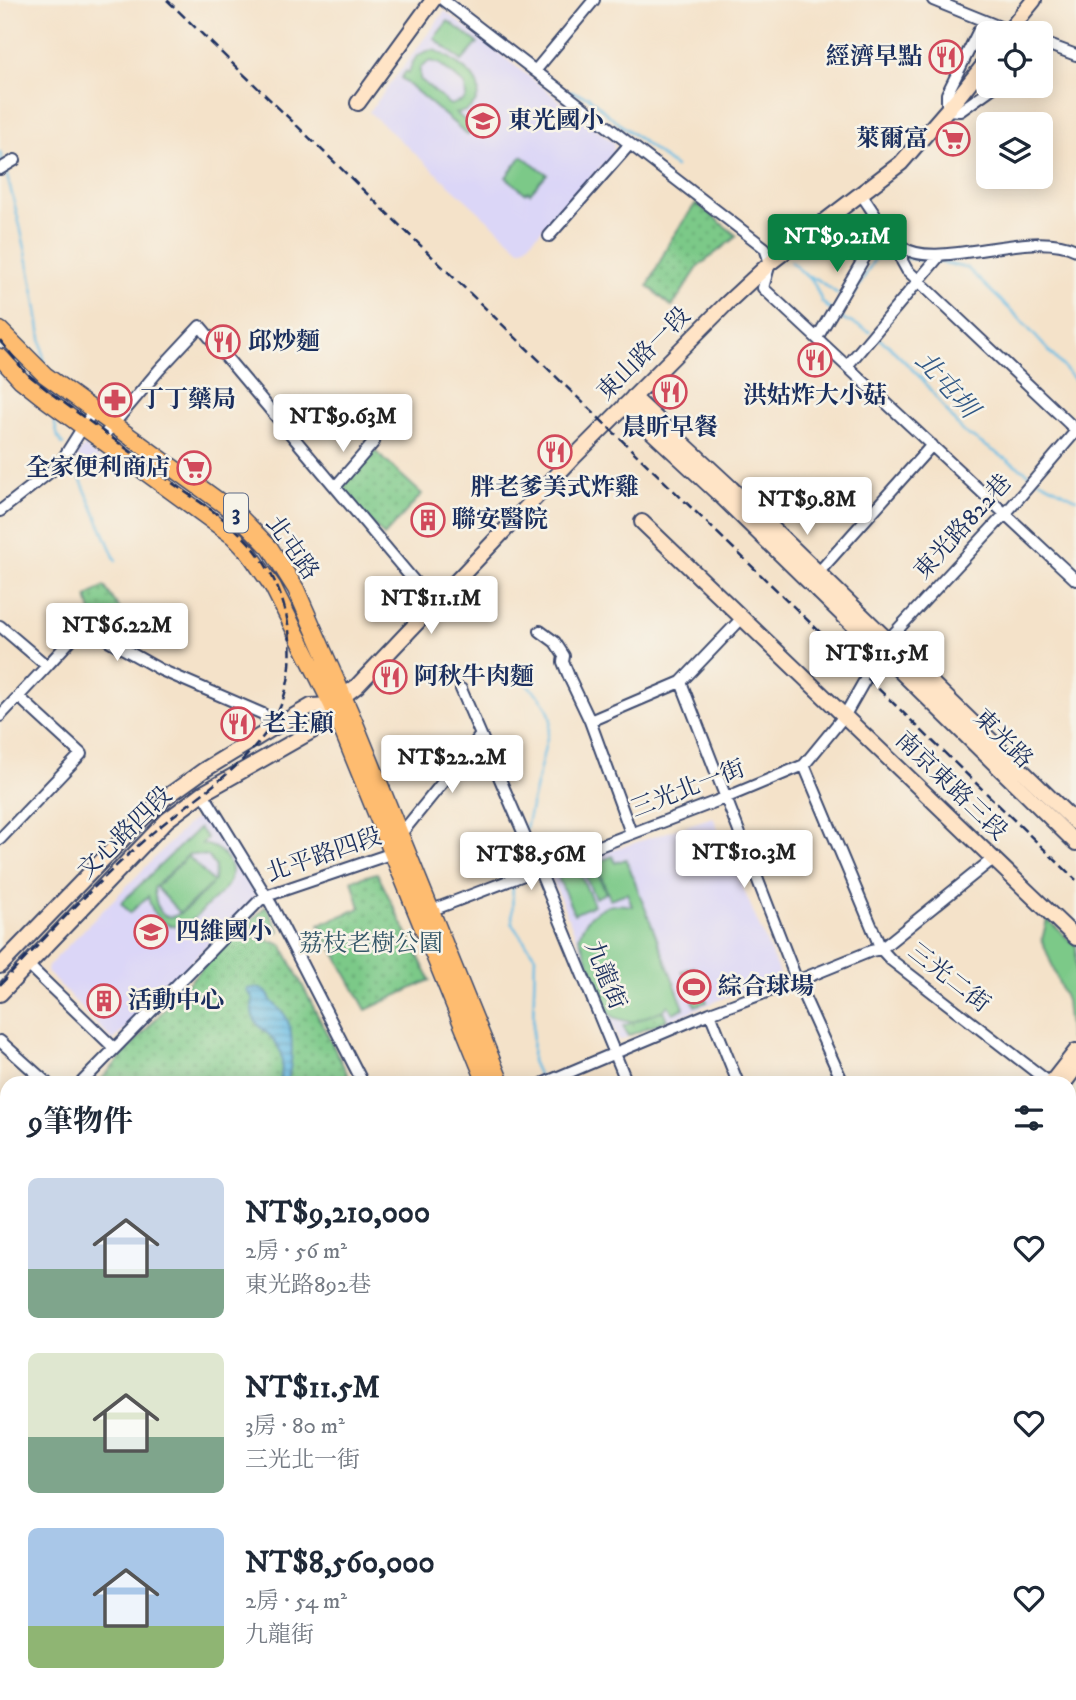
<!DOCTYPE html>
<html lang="zh-TW">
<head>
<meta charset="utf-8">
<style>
	:root { --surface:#fff; --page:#f2f2f3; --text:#1f2937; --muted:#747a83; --accent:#0b8043 }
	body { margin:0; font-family:"IM FELL DW Pica","Noto Serif TC",serif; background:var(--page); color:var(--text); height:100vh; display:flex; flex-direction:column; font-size:26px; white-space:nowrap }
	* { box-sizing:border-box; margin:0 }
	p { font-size:23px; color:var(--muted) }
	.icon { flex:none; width:38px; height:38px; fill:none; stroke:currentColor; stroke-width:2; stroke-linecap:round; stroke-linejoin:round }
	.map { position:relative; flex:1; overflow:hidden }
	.side { position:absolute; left:0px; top:1076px; width:1076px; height:625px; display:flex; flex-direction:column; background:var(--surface); border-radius:21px 21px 0 0; box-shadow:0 4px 18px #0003 }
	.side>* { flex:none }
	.buttons { position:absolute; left:976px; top:21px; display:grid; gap:14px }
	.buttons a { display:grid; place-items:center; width:77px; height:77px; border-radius:10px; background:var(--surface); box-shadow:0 4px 18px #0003; font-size:35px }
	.price { position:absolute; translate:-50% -60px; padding:0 16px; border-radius:7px; background:#fff; color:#222; font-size:23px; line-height:46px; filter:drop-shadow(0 2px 4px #0008) }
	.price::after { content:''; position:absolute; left:50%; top:42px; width:21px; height:16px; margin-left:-10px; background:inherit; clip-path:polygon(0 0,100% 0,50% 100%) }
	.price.on { background:var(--accent); color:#fff }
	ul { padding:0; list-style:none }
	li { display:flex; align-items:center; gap:21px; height:175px; padding:0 28px }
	li span { display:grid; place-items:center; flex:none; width:196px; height:140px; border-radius:10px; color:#555 }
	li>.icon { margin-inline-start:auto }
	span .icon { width:84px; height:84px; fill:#fffc; stroke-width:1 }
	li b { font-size:30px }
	h2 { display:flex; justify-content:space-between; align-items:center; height:84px; padding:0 28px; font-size:30px }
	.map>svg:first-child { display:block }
	.built { fill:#dbd6f7 }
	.green { fill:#7cc988; stroke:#4c7c73; stroke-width:2; fill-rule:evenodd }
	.park { fill:url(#park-dots); stroke:#4c7c73; stroke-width:2 }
	.water { fill:url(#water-rules); stroke:#4276a1; stroke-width:2 }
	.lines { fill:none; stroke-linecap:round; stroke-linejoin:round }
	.stream { stroke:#68bce4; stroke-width:2.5 }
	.street-casing { stroke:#3c4a6e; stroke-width:14 }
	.secondary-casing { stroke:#3c4a6e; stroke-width:18 }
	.primary-casing { stroke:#3c4a6e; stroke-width:19 }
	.street { stroke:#fff; stroke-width:10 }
	.secondary { stroke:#ffe4c6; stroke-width:14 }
	.primary { stroke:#febc70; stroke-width:16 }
	.rail { stroke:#1b2f5e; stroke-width:2.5; stroke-dasharray:10 5; stroke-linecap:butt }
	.labels { text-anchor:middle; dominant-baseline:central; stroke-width:5; stroke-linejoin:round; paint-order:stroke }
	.shield { fill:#f7f3e8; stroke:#5d6a87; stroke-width:2 }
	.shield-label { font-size:23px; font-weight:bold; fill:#1b2f5e }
	.poi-label { font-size:24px; font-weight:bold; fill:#1b2f5e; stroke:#f7f3e8; text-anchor:start }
	.street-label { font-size:24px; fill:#1b2f5e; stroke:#f7f3e8 }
	.park-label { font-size:24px; fill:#335668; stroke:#f7f3e8 }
	.water-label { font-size:26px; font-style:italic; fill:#325986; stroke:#f7f3e8 }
</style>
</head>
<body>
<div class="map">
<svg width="1076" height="1700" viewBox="0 0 1076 1700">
	<defs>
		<pattern id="park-dots" width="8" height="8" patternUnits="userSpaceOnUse" patternTransform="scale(1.75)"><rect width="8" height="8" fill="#7cc988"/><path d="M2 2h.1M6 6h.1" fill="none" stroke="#65a472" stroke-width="1.8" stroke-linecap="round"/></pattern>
		<pattern id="water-rules" width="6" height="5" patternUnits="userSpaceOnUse" patternTransform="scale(1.75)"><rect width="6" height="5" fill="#68bce4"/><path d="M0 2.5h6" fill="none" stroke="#5599bc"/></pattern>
	</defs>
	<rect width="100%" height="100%" fill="#f7f3e8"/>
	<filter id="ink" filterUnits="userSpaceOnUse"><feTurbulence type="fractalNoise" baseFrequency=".0143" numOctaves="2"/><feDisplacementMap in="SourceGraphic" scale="14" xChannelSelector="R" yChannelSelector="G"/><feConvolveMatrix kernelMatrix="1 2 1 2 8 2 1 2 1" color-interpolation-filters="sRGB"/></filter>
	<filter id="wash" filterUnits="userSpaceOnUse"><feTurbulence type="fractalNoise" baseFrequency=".00686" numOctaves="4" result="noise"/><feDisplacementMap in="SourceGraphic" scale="28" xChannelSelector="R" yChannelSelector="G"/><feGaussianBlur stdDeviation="1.57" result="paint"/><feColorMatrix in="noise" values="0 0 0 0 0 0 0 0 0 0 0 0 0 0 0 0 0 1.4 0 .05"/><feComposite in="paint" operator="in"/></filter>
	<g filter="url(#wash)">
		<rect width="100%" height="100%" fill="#f4e2c9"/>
		<!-- built -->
		<path class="built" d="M445 11 614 143 613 155 525 247 520 249 369 112Z
			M84 446 106 464 91 479 75 459Z
			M202 814 208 815 255 891 254 898 113 1041 47 972 48 966 187 825Z
			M713 817 780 975 619 1041 549 871Z"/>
		<!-- green -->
		<path class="green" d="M448 21 478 43 462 61 434 38Z
			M433 50C443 52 470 71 475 80 485 95 472 113 456 113L474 128 468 135 401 78 406 71 409 73C412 59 419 52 433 50ZM430 61 440 64 465 85 466 97 463 101 450 105 420 79V68Z
			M522 156 547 174 530 193 528 191 525 193 506 177Z
			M199 828 207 838 202 844C219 846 237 862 229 882 226 890 217 896 211 902 203 909 195 920 186 924 166 933 151 913 148 896L130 913 121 903ZM189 854 208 856 215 866 214 881 213 882 188 856 156 887 180 913 212 884C193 903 159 945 154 888Z
			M613 856 615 863 626 859 684 1008 673 1013 668 1005C654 1023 626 1027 608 1013L579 937C586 912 607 900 632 906L627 893 610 899 596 863Z
			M595 868 606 893 595 898 584 873Z
			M578 869 594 905 574 914 558 877Z
			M266 906 280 932 245 927Z
			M1047 919 1076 946V1036L1072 1041 1070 1038 1066 1001 1042 940Z
			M694 967 707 1002 695 1006 682 971Z"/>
		<!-- park -->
		<path class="park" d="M696 203 737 236 699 266 672 307 648 286 670 241Z
			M375 451 422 494 384 536 340 488Z
			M104 586 136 632 131 638 92 616 87 597Z
			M377 873 430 980 366 1010 319 925 360 908 352 880Z
			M236 933 260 937 282 945 352 1083H98L230 937Z
			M663 1010 667 1020 628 1036 623 1026Z"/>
		<!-- water -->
		<path class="water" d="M255 988C265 989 267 992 271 1000 275 1006 282 1010 286 1017 295 1034 292 1065 287 1083L280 1080C291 1030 252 1036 252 1009 252 1005 253 1001 253 998L247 991V989Z"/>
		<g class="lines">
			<!-- stream -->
			<path class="stream" d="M568 91 589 97 606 113 675 167
				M0 152 3 163
				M5 169C23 232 37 297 44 362
				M906 258 931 261
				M791 262 814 283 822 302 831 310
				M938 262 967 268 1018 317 1076 381
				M808 277 817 279 838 294
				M848 294 854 295 875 258H900
				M836 314C847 323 858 324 870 332
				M875 336 888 345 922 379 962 431 1033 476
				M54 420 58 437 63 445
				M71 457 116 561
				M1039 480 1076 499
				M514 674C530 688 548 698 551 721L526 828
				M513 883 512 924 535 956 532 1061 541 1081"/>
		</g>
	</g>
	<g filter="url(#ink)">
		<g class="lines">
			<defs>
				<path id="street" d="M443 0 765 248 770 263 763 288 1076 580
					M933 0 1012 32
					M983 22 947 94V110L960 111 995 86
					M1041 42 1076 55
					M535 71 594 0
					M0 169 15 160
					M861 194C873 211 884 232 901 246 935 273 1028 227 1076 250
					M549 236 630 144
					M902 247V261L907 270 1076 430
					M817 338 883 226
					M847 366 940 255
					M100 440 159 370 200 326 435 606
					M336 486 374 442
					M0 511 59 465 93 411
					M818 573 932 445
					M0 626 47 666 79 631 88 629 161 670 263 714 273 728
					M540 631 555 642 564 656 563 662 570 679 590 721 631 833
					M681 682 797 981 843 1083
					M461 689 539 869 627 1083
					M0 716 47 666
					M590 721 681 682 743 617
					M804 765 881 949 891 960 1050 1083
					M203 793 271 904 363 1083
					M400 835 481 735
					M0 839 81 754 19 697
					M427 912 725 798 804 765 845 715 887 641 1006 513 1076 431
					M28 965 114 1048
					M710 1013 738 1083
					M0 1041 47 1083
					M81 1083 259 901 266 896 396 852
					M544 1083 710 1013 797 981 871 951 881 949 994 858
					M0 1168 7 1161
					M1069 1230 1076 1236
					M0 1243 7 1251
					M1069 1253 1076 1246
					M1069 1373H1076
					M1069 1427 1076 1419
					M0 1463 7 1462
					M1069 1491 1076 1497
					M0 1575 7 1571
					M0 1656 7 1666
					M1069 1664 1076 1658
					M27 1694 31 1700
					M231 1694 243 1700
					M432 1694 440 1700
					M98 1700 105 1694
					M415 1700 419 1694
					M1035 1700 1041 1694"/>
				<path id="secondary" d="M1007 33 1034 0
					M358 103 433 0
					M633 397 731 488 1076 823
					M624 406 722 497 1076 843
					M642 522 1076 938
					M0 966 144 817 165 798 204 770 273 728 311 706 332 705
					M0 994 167 820 203 793 321 726 332 705 357 686 573 458 726 304 770 263 901 163 959 96 989 58
					M1051 1083 1076 1051
					M1064 1083 1076 1067
					M0 1412H7
					M221 1700 226 1694
					M586 1700 591 1694"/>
				<path id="primary" d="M0 330 45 375 238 515 270 548 296 589 354 721 501 1083
					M0 357 21 380 45 399 233 536 249 553 273 587 332 705 486 1083
					M746 1694 749 1700
					M761 1694 764 1700"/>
			</defs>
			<!-- street casing -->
			<use href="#street" class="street-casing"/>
			<!-- secondary casing -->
			<use href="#secondary" class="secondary-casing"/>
			<!-- primary casing -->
			<use href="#primary" class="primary-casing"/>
			<!-- street -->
			<use href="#street" class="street"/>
			<!-- secondary -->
			<use href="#secondary" class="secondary"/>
			<!-- primary -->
			<use href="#primary" class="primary"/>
			<!-- rail -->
			<path class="rail" d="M167 0 1076 880
				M0 340 25 372 52 394C93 424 134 454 175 485 201 503 229 520 250 544 274 572 287 603 290 640 298 747 209 781 142 842 92 887 46 937 0 985"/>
		</g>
	</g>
	<!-- icons -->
	<defs>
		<symbol id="restaurant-ring" viewBox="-11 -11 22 22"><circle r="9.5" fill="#f7f3e8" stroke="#d1495b" stroke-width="1.5"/><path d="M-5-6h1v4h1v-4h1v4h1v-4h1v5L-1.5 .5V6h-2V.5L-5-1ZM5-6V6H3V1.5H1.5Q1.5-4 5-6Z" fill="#d1495b"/></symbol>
		<symbol id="school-ring" viewBox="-11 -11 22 22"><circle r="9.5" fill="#f7f3e8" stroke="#d1495b" stroke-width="1.5"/><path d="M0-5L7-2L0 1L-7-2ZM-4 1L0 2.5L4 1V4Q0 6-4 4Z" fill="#d1495b"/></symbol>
		<symbol id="supermarket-ring" viewBox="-11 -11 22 22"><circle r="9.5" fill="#f7f3e8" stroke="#d1495b" stroke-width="1.5"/><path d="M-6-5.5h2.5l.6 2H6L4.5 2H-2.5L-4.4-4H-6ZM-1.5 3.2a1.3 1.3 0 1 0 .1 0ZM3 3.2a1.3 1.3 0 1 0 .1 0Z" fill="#d1495b"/></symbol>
		<symbol id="pharmacy-ring" viewBox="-11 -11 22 22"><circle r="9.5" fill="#f7f3e8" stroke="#d1495b" stroke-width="1.5"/><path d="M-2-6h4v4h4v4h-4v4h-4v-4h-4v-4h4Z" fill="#d1495b"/></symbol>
		<symbol id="building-ring" viewBox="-11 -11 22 22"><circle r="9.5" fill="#f7f3e8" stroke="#d1495b" stroke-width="1.5"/><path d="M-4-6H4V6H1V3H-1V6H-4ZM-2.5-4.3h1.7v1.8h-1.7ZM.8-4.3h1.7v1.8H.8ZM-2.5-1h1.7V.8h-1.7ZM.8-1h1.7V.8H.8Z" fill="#d1495b"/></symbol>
		<symbol id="stadium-ring" viewBox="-11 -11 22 22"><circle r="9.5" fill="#f7f3e8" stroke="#d1495b" stroke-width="1.5"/><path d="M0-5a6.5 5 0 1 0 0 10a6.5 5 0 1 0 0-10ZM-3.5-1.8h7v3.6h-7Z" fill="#d1495b"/></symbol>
	</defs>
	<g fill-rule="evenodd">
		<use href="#restaurant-ring" x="927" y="38" width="38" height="38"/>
		<use href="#school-ring" x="464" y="102" width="38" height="38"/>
		<use href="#supermarket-ring" x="934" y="120" width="38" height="38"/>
		<use href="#restaurant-ring" x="204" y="323" width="38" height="38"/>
		<use href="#restaurant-ring" x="796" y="341" width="38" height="38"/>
		<use href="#restaurant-ring" x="651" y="373" width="38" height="38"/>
		<use href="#pharmacy-ring" x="96" y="381" width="38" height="38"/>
		<use href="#restaurant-ring" x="536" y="433" width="38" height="38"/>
		<use href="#supermarket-ring" x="175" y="449" width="38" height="38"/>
		<use href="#building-ring" x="409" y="501" width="38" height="38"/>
		<use href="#restaurant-ring" x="371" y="658" width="38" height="38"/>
		<use href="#restaurant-ring" x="219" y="705" width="38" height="38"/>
		<use href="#school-ring" x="132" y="913" width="38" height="38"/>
		<use href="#stadium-ring" x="675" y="968" width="38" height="38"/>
		<use href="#building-ring" x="85" y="982" width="38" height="38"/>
	</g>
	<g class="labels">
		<!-- shield labels -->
		<rect class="shield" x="224" y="493.5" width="24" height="39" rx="5"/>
		<g class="shield-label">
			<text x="236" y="513">3</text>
		</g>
		<!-- poi labels -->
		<g class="poi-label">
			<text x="922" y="57" text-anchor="end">經濟早點</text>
			<text x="508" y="121">東光國小</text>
			<text x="928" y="139" text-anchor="end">萊爾富</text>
			<text x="248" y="342">邱炒麵</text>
			<text x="815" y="396" text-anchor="middle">洪姑炸大小菇</text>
			<text x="140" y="400">丁丁藥局</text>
			<text x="670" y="428" text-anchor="middle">晨昕早餐</text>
			<text x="170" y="468" text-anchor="end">全家便利商店</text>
			<text x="555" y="488" text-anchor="middle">胖老爹美式炸雞</text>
			<text x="452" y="520">聯安醫院</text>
			<text x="414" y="677">阿秋牛肉麵</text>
			<text x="262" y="724">老主顧</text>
			<text x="176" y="932">四維國小</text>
			<text x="718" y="987">綜合球場</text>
			<text x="128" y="1001">活動中心</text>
		</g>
		<!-- street labels -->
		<g class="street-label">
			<text transform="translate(644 354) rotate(-45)">東山路一段</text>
			<text transform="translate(963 527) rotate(-48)">東光路822巷</text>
			<text transform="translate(292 548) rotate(55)">北屯路</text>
			<text transform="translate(1003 739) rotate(45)">東光路</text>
			<text transform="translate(951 786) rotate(44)">南京東路三段</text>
			<text transform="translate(688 789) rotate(-21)">三光北一街</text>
			<text transform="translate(125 833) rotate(-44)">文心路四段</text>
			<text transform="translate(324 855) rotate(-19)">北平路四段</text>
			<text transform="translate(605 975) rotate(68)">九龍街</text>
			<text transform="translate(949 978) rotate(38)">三光二街</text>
		</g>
		<!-- park labels -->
		<g class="park-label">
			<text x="371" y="944">荔枝老樹公園</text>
		</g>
		<!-- water labels -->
		<g class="water-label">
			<text transform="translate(946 385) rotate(48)">北屯圳</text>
		</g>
	</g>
</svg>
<div class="buttons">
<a><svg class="icon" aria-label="locate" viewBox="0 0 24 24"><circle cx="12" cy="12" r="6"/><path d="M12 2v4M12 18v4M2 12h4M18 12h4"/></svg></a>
<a><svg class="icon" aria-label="layers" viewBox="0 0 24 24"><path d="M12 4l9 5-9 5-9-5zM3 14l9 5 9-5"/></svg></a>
</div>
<b class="price on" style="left:837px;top:274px">NT$9.21M</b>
<b class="price" style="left:343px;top:454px">NT$9.63M</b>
<b class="price" style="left:807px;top:537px">NT$9.8M</b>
<b class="price" style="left:431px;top:636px">NT$11.1M</b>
<b class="price" style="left:117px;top:663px">NT$6.22M</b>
<b class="price" style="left:877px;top:691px">NT$11.5M</b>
<b class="price" style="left:452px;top:795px">NT$22.2M</b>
<b class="price" style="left:744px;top:890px">NT$10.3M</b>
<b class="price" style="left:531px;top:892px">NT$8.56M</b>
<section class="side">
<h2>9筆物件<svg class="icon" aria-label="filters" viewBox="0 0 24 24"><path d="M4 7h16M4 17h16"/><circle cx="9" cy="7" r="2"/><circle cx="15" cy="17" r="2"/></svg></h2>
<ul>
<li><span style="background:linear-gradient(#c9d6e8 65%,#7fa58c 0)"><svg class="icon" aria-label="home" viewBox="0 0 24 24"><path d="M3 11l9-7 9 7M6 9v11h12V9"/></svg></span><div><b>NT$9,210,000</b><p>2房 · 56 m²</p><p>東光路892巷</p></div><svg class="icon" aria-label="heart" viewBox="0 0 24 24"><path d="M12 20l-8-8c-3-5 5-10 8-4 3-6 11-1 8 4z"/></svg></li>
<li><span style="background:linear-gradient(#dfe7d0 60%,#7fa58c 0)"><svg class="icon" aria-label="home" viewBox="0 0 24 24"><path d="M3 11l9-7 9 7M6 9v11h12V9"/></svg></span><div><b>NT$11.5M</b><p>3房 · 80 m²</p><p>三光北一街</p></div><svg class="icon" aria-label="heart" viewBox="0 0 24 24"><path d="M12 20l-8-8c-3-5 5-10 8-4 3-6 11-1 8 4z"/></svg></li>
<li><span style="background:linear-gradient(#a9c7e8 70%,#8fb573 0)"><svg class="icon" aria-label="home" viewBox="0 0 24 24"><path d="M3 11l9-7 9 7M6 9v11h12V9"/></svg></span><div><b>NT$8,560,000</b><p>2房 · 54 m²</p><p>九龍街</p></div><svg class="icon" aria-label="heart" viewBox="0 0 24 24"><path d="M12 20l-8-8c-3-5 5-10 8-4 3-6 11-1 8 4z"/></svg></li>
</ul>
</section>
</div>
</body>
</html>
